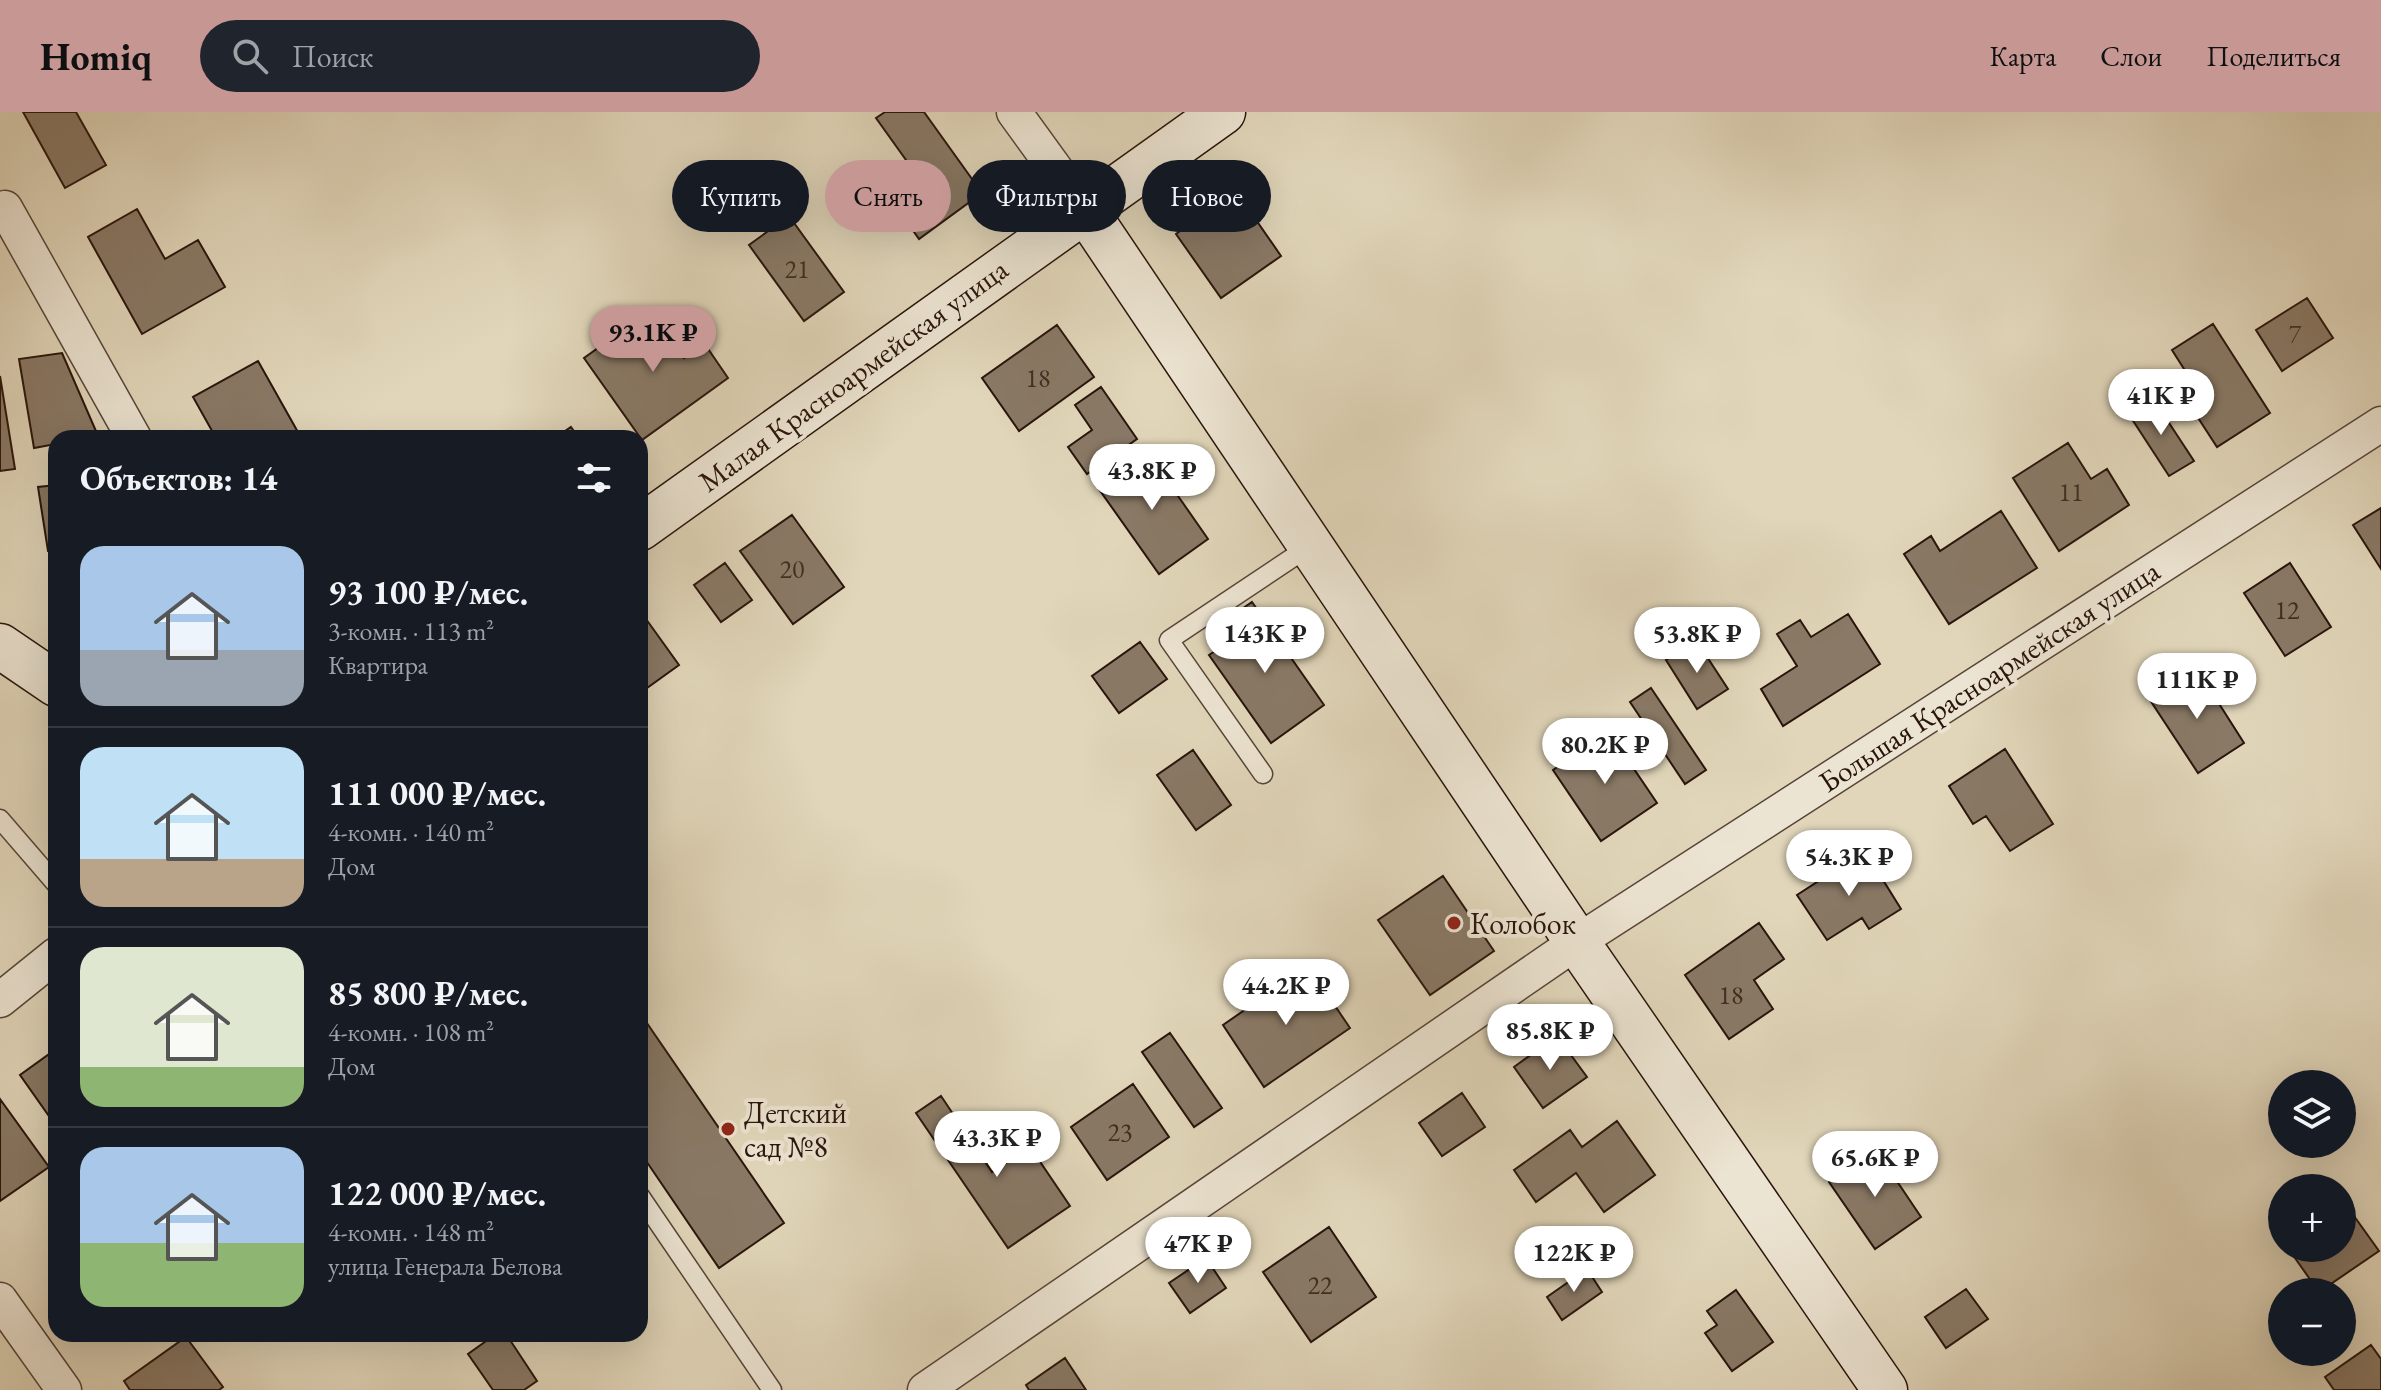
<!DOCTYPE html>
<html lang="ru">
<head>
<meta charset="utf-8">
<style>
	:root { --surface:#171b24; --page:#20242c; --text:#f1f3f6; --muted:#9ea1a6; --line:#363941; --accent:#c59692 }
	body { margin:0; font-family:"EB Garamond",serif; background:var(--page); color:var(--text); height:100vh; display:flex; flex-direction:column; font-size:30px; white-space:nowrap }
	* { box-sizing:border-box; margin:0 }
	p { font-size:26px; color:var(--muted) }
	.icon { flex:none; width:44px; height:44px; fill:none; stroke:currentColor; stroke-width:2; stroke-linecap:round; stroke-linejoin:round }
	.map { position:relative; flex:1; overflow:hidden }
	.panel { position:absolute; left:48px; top:318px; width:600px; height:912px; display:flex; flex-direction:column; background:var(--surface); border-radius:24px; box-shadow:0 8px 32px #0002 }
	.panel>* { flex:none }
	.guide { position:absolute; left:672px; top:48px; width:760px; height:72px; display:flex; gap:16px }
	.tools { position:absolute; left:2268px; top:958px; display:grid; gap:16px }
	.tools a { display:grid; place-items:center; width:88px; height:88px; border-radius:50%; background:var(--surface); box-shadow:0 8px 32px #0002; font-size:40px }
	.price { position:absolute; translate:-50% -68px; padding:0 18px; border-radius:28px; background:#fff; color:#222; font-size:26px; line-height:52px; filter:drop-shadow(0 2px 4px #0008) }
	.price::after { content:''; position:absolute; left:50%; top:48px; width:24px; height:18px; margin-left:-12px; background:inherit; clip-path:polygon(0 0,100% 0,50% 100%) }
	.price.active { background:var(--accent); color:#111 }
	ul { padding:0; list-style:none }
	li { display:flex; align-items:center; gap:24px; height:200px; padding:0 32px }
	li+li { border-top:2px solid var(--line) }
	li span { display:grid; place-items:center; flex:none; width:224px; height:160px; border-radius:24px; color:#555 }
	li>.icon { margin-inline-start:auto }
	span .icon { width:96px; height:96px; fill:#fffc; stroke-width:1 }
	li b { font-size:34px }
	h2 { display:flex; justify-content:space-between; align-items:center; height:96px; padding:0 32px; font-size:34px }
	.chip { padding:0 28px; border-radius:36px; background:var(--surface); box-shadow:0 8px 32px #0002; font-size:28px; line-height:72px }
	.chip.active { background:var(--accent); color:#111 }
	header { display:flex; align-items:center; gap:48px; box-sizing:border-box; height:112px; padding:0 40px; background:var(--accent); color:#111 }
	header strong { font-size:38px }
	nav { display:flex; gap:44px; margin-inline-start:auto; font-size:28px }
	.search { width:560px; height:72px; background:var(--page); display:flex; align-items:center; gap:20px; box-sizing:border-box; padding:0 28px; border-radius:44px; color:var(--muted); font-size:30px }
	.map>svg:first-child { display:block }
	.building { fill:#897966; stroke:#29140c; stroke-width:2 }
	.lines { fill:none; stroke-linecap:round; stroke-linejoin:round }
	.lane-casing { stroke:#574438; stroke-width:21 }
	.street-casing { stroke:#574438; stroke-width:37 }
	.secondary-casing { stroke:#29140c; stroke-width:47 }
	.lane { stroke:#ece4d2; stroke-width:18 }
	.street { stroke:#ece4d2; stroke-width:34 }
	.secondary { stroke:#ece4d2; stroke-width:44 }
	.poi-dot { fill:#8f2418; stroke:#ece4d2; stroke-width:3 }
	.labels { text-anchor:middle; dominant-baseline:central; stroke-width:8; stroke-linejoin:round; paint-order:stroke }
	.number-label { font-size:26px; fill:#412d22 }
	.street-label { font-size:30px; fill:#29140c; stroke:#ece4d2 }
	.poi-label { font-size:30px; fill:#29140c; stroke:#ece4d2; text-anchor:start }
</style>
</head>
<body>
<header>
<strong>Homiq</strong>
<div class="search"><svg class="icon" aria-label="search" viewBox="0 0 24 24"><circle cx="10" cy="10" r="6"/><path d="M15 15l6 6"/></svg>Поиск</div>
<nav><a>Карта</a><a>Слои</a><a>Поделиться</a></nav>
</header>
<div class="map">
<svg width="2381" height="1278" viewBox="0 0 2381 1278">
	<rect width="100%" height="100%" fill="#e1d6ba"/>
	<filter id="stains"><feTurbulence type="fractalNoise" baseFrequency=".0025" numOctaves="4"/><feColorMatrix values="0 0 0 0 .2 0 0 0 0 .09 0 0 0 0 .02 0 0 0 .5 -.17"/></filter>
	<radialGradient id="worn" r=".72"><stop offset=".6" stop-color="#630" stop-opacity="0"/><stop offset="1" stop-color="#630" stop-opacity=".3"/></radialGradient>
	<!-- building -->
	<path class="building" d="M23 0H76L106 53 65 76Z
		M885 0H924L982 81 919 127 893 90 921 69 876 6Z
		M1236 79 1281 144 1221 186 1176 122Z
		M137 97 165 147 198 128 225 175 142 222 88 125Z
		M789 104 844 180 804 209 749 133Z
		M2307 186 2333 226 2282 259 2256 218Z
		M650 199 684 246 704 231 728 266 642 328 584 246Z
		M2213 212 2270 301 2217 335 2193 298 2205 290 2172 238Z
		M1057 213 1094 265 1019 319 982 266Z
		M62 241 99 326H56V332L34 336 19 247Z
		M258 249 299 322 293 326H216L193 285Z
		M0 264 15 357 0 359Z
		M1101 275 1137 327 1087 362 1068 335 1092 318 1075 293Z
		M2152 285 2194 349 2169 364 2128 301Z
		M571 315 579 326H555Z
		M2068 331 2091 367 2107 357 2129 393 2059 439 2013 366Z
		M1146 338 1208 427 1159 462 1096 373Z
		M56 373V438L48 439 38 375Z
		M2381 396V457L2353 413Z
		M2001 399 2037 456 1949 512 1904 442 1931 424 1940 439Z
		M792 403 844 475 793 512 740 439Z
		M725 451 752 488 721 510 694 473Z
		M2290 451 2331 515 2285 544 2244 481Z
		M1252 490 1324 593 1271 631 1209 543 1237 525 1225 509Z
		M1848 502 1880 552 1783 614 1761 577 1797 554 1777 522 1800 508 1811 525Z
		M646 507 679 553 640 581V512Z
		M1696 528 1728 577 1697 597 1666 548Z
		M1140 530 1167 567 1119 601 1092 564Z
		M2197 557 2244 631 2198 661 2150 588Z
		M1651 576 1706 658 1685 672 1630 590Z
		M1609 620 1657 691 1601 729 1553 658Z
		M2005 637 2053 712 2010 739 1986 704 1973 712 1949 674Z
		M1193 638 1231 693 1196 718 1157 663Z
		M1865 739 1901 797 1869 817 1862 806 1827 828 1797 783Z
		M1443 764 1494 839 1430 883 1378 808Z
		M1759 811 1784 847 1754 868 1773 897 1729 927 1685 863Z
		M1308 854 1350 916 1264 975 1223 913Z
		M640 901 784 1111 719 1156 640 1040Z
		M1170 921 1222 996 1194 1015 1142 940Z
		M1557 924 1587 965 1543 996 1514 955Z
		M52 940 56 946V1014L20 963Z
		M1133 972 1169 1025 1107 1068 1071 1015Z
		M1462 981 1485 1015 1442 1044 1419 1011Z
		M941 984 992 1060 1030 1035 1070 1094 1008 1136 916 1001Z
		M0 987 49 1055 0 1089Z
		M1617 1009 1655 1063 1604 1100 1576 1061 1536 1090 1514 1058 1570 1018 1582 1035Z
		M1876 1038 1921 1105 1875 1137 1829 1070Z
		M2349 1097 2379 1139 2319 1180 2290 1139 2342 1136V1102Z
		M1329 1115 1376 1185 1311 1230 1263 1160Z
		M1206 1146 1226 1176 1190 1201 1169 1171Z
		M1587 1157 1602 1180 1562 1208 1547 1185Z
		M1966 1177 1988 1207 1946 1236 1925 1205Z
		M1736 1178 1773 1230 1732 1259 1705 1221 1717 1213 1707 1199Z
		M496 1222H506L537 1269 524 1278H493L468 1242Z
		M186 1225 223 1275 219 1278H130L124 1269Z
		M2371 1233 2381 1247V1278H2334L2325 1265Z
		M1065 1246 1086 1278H1029L1026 1273Z"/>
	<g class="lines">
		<defs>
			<path id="lane" d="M1263 662 1169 528 1310 434
				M0 707 56 772
				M640 1084 772 1278"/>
			<path id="street" d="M1014 0 1085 98
				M5 96 134 326
				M0 888 56 843
				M0 1188 64 1278
				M925 1278 1577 830 2381 312"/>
			<path id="secondary" d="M1085 98 1577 830 1885 1278
				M640 416 1223 0
				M0 534 56 572"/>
		</defs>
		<!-- lane casing -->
		<use href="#lane" class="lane-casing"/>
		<!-- street casing -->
		<use href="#street" class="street-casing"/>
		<!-- secondary casing -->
		<use href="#secondary" class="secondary-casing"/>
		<!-- lane -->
		<use href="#lane" class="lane"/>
		<!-- street -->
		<use href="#street" class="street"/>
		<!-- secondary -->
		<use href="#secondary" class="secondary"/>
	</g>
	<!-- markers -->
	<g class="poi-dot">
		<circle cx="1454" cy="811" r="8"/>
		<circle cx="728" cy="1017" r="8"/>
	</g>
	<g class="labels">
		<!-- number labels -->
		<g class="number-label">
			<text x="797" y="157">21</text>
			<text x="2295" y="222">7</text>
			<text x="1038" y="266">18</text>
			<text x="2071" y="380">11</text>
			<text x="792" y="457">20</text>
			<text x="2287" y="498">12</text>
			<text x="1731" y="883">18</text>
			<text x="1120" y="1020">23</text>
			<text x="1320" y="1173">22</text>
		</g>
		<!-- street labels -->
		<g class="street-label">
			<text transform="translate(853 263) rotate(-36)">Малая Красноармейская улица</text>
			<text transform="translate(1989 564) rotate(-33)">Большая Красноармейская улица</text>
		</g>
		<!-- poi labels -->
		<g class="poi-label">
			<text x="1470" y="811">Колобок</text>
			<text x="744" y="1000">Детский<tspan x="744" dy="34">сад №8</tspan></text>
		</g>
	</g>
	<rect width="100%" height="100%" filter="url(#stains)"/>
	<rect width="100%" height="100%" fill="url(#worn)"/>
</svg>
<div class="tools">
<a><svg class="icon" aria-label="layers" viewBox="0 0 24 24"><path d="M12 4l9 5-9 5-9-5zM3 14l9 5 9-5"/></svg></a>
<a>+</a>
<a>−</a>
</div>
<b class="price active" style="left:653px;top:262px">93.1K ₽</b>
<b class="price" style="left:2161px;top:325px">41K ₽</b>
<b class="price" style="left:1152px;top:400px">43.8K ₽</b>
<b class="price" style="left:1265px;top:563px">143K ₽</b>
<b class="price" style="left:1697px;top:563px">53.8K ₽</b>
<b class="price" style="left:2197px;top:609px">111K ₽</b>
<b class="price" style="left:1605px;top:674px">80.2K ₽</b>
<b class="price" style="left:1849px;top:786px">54.3K ₽</b>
<b class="price" style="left:1286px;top:915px">44.2K ₽</b>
<b class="price" style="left:1550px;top:960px">85.8K ₽</b>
<b class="price" style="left:997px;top:1067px">43.3K ₽</b>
<b class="price" style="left:1875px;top:1087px">65.6K ₽</b>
<b class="price" style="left:1198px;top:1173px">47K ₽</b>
<b class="price" style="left:1574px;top:1182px">122K ₽</b>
<div class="guide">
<a class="chip">Купить</a>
<a class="chip active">Снять</a>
<a class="chip">Фильтры</a>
<a class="chip">Новое</a>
</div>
<section class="panel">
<h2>Объектов: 14<svg class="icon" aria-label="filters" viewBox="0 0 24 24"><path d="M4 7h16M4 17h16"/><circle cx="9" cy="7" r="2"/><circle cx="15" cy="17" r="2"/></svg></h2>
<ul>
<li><span style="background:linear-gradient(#a9c7e8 65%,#9aa5b1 0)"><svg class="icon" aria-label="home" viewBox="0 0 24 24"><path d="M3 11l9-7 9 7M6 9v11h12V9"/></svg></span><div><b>93 100 ₽/мес.</b><p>3-комн. · 113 m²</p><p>Квартира</p></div></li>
<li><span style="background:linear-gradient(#bfe0f5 70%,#b9a48a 0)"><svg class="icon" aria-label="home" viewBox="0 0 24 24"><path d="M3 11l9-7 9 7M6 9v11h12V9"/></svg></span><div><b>111 000 ₽/мес.</b><p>4-комн. · 140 m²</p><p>Дом</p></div></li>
<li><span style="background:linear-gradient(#dfe7d0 75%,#8fb573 0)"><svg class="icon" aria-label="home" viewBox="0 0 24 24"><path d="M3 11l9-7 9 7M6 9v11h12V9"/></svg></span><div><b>85 800 ₽/мес.</b><p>4-комн. · 108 m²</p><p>Дом</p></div></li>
<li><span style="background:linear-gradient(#a9c7e8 60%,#8fb573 0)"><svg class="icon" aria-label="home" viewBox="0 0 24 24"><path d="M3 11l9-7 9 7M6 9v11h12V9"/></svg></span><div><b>122 000 ₽/мес.</b><p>4-комн. · 148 m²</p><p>улица Генерала Белова</p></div></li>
</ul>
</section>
</div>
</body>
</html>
